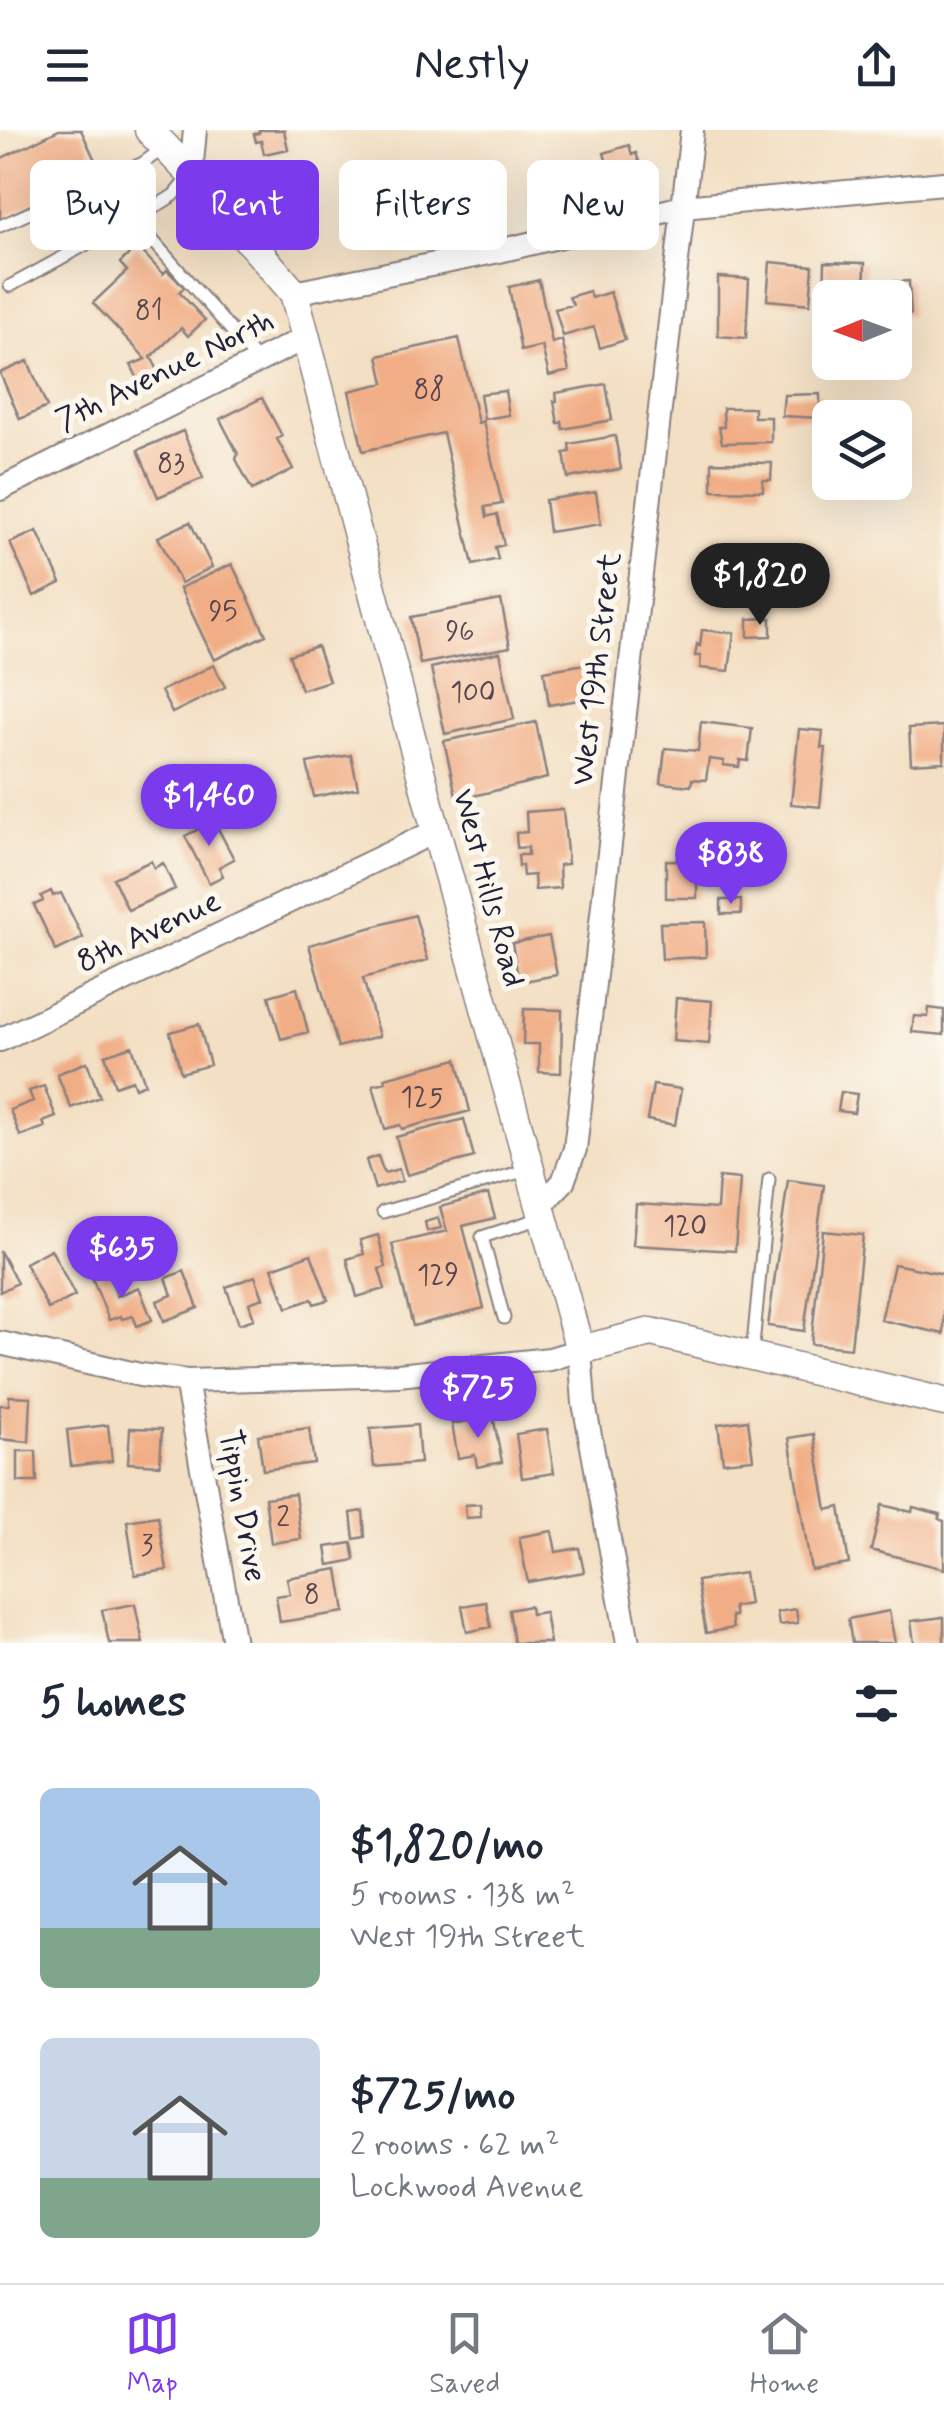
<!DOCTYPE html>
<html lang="en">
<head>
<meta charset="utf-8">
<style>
	:root { --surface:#fff; --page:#f2f2f3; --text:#1f2937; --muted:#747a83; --line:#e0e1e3; --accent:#7c3aed }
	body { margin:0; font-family:Mynerve,sans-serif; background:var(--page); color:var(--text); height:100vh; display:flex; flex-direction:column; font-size:38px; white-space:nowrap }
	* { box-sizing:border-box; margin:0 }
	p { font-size:32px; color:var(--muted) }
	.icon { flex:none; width:55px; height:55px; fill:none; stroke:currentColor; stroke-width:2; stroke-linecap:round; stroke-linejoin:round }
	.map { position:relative; height:1513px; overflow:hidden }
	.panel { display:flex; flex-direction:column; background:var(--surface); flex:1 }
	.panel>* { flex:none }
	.guide { position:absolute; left:30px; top:30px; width:885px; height:90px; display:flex; gap:20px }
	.needle { width:65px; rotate:269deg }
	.tools { position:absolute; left:812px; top:150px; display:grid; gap:20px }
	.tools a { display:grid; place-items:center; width:100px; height:100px; border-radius:15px; background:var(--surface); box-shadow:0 10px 40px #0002; font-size:50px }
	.price { position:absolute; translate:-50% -85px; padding:0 22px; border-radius:35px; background:var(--accent); color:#fff; font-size:32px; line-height:65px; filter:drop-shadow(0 2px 5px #0008) }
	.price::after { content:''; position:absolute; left:50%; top:60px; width:30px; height:22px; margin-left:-15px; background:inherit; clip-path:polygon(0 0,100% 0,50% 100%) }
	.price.current { background:#222; color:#fff }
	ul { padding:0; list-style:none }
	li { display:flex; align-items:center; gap:30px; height:250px; padding:0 40px }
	li span { display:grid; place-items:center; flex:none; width:280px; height:200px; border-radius:15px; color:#555 }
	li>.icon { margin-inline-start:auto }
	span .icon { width:120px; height:120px; fill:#fffc; stroke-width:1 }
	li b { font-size:42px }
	h2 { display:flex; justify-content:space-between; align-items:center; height:120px; padding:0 40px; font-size:42px }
	.chip { padding:0 35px; border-radius:15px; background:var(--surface); box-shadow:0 10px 40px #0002; font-size:35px; line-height:90px }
	.chip.current { background:var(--accent); color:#fff }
	header { display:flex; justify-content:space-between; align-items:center; height:130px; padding:0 40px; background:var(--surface); font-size:45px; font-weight:600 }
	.tabs { display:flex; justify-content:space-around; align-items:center; height:140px; border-top:2px solid var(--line); background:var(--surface); font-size:28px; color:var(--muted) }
	.tabs a { display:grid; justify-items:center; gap:5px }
	.tabs .current { color:var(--accent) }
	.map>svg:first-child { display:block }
	.building { fill:#f1ae86 }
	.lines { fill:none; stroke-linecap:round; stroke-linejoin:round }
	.service-casing { stroke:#8a807f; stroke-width:15 }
	.minor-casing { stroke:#8a807f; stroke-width:26 }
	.tertiary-casing { stroke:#8a807f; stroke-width:31 }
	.service { stroke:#fff; stroke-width:11 }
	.minor { stroke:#fff; stroke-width:22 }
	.tertiary { stroke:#fff; stroke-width:28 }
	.labels { text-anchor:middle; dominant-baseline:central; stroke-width:10; stroke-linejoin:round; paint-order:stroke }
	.number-label { font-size:28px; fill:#56454e }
	.street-label { font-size:32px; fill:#22223b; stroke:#fbf7ec }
</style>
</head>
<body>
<header><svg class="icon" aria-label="menu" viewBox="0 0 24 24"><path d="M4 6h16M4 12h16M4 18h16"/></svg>Nestly<svg class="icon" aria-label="share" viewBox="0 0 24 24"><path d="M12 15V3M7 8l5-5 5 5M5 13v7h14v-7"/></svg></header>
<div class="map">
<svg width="944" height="1513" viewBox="0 0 944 1513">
	<rect width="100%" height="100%" fill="#fbf7ec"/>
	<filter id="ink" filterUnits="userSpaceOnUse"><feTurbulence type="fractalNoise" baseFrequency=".01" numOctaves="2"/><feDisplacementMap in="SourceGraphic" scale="20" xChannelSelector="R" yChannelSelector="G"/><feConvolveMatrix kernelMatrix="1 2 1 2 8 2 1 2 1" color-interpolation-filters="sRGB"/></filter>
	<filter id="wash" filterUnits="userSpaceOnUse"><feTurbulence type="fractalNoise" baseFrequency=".0048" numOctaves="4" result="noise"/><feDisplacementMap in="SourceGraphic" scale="40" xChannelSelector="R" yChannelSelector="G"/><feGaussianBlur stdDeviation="2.25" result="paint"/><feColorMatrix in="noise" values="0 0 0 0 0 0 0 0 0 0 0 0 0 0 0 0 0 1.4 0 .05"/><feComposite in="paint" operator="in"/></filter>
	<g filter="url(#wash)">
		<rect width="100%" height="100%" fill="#f3dfc3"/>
		<g id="blocks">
			<!-- building -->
			<path class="building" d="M59 0H81L100 41 0 90V29Z
				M259 0H284L288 19 264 24 261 11 256 12 254 4 259 3Z
				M629 15 632 25 636 23 640 34H636L639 44 599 57 594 41 608 37 604 23Z
				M498 37 503 59 479 64 475 42Z
				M137 116 163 144 167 140 184 157 179 162 205 190 188 206 181 198 151 227 160 244 140 253 131 235 146 229 93 173 127 141 120 133Z
				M770 132 813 136 810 174 767 170Z
				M825 132 865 133 864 168H830V171H824Z
				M718 147 749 149 746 208 718 206Z
				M539 150 552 213 562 210 569 241 549 246 542 216 521 221 509 157Z
				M909 151 911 184 902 185V191H895V168H887L886 152Z
				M589 161 591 168 610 162 625 210 600 218 594 197 563 206 555 179 573 175 569 167Z
				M459 208 478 293 483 291 502 374 485 377 487 387 497 384 504 415 495 417 498 429 473 435 443 303 363 321 349 261 384 253 378 226Z
				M28 231 47 277 20 289 0 243Z
				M606 254 612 290 563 299 562 292 558 294 554 271H557L556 263Z
				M505 261 509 285 484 289 480 264Z
				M820 264V288L782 286 784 265Z
				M262 268 282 306 277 309 293 339 252 360 236 329 238 324 220 289Z
				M723 278H754V287H771V312L722 313 719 297H724Z
				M183 301 203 348 158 367 138 320Z
				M615 306 621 339 568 348 564 323 570 322 569 314Z
				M712 332 772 333 771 350H763V361L712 360Z
				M596 362 601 394 549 402 545 370Z
				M190 392 212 437 181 453 158 407Z
				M37 401 61 453 34 466 10 413Z
				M713 415 754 419V434H736L733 454 711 453Z
				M232 434 266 505 214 530 180 458Z
				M501 470 510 517 420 534 411 487Z
				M771 488V506L748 507V489Z
				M702 500 734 503 729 541 700 538 701 526H695L697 514 700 516Z
				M317 516 329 551 301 560 289 525Z
				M500 522 514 589 445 604 431 538Z
				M585 534 591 568 549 575 544 541Z
				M214 535 225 557 172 583 161 561Z
				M536 592 547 648 457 670 444 611Z
				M701 592 752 598 748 631 740 630 739 637 723 635 724 631 709 629 706 650 692 649 691 656 661 653 665 618 698 621Z
				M944 596V632L911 634 909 598Z
				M799 599 823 601 821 618H826L820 677 791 674Z
				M351 625 358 658 314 667 307 633Z
				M240 644 251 665 210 685 200 664Z
				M563 679 568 734 559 735 560 758 535 760 534 745 523 746 522 735 519 736 518 725H528V717L517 718 516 703 527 702 526 682Z
				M201 687 205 696 214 691 234 729 219 737 223 746 209 753 185 706 197 700 193 691Z
				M666 730 706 731V742H697V768H666Z
				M151 731 154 738 163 733 175 759 128 780 113 748Z
				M51 761 53 766 61 763 83 808 56 821 34 775 43 771 41 766Z
				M721 770H741V784H721Z
				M415 785 428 830 363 848 379 906 338 917 309 815Z
				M705 792 706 827 662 829 660 793Z
				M549 806 557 845 519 852 512 813Z
				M297 858 308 902 281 909 269 866Z
				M676 868 712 871 709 914 673 911Z
				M929 878 944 880V905L912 902 914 886 928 887Z
				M524 879 562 880 561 943 539 942V914H523Z
				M199 894 210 935 181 943 170 902Z
				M132 916 145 954 135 958 132 950 115 956 105 925Z
				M457 929 470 981 402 999 400 995 385 999 373 955 386 952 385 948Z
				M87 932 100 967 71 978 57 944Z
				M653 955 681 959 675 995 647 990Z
				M44 956 56 987 43 992 45 997 20 1006 10 980 33 971 29 961Z
				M841 962 857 964 854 983 838 981Z
				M464 989 474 1027 407 1045 396 1007Z
				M378 1026 384 1043 399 1039 402 1051 375 1059 366 1030Z
				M719 1047 740 1049 735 1121 633 1115 636 1074 717 1079Z
				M788 1050 824 1055 804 1201 768 1196Z
				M488 1064 495 1088 463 1096 484 1178 413 1196 392 1114 447 1101 440 1077Z
				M438 1088 441 1098 427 1101 425 1092Z
				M823 1101 863 1105 851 1218 811 1214Z
				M378 1105 386 1137 379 1139 385 1159 357 1167 347 1129 364 1124 360 1110Z
				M51 1119 75 1166 48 1179 25 1133Z
				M0 1121 17 1153 0 1162Z
				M311 1124 328 1170 314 1174 312 1169 287 1178 272 1138Z
				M894 1134 944 1144V1204L881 1190Z
				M184 1141 198 1178 164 1191 157 1171 172 1165 166 1148Z
				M108 1142 117 1166 139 1157 152 1190 137 1196 133 1186 122 1189 121 1186 109 1190 92 1148Z
				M255 1146 263 1168 249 1173 254 1189 239 1194 226 1157Z
				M9 1266 31 1267 29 1312 0 1309V1275H9Z
				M493 1286 502 1332 477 1337 475 1325 458 1328 452 1294Z
				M748 1290 753 1329 723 1332 718 1294Z
				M108 1295 112 1331 71 1336 67 1300Z
				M417 1295 420 1333 374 1337 370 1299Z
				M130 1298 162 1299 160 1335 128 1333Z
				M309 1298 314 1333 263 1340 258 1305Z
				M547 1299 554 1343 522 1348 516 1304Z
				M814 1304 827 1380 840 1377 849 1434 811 1440 789 1308Z
				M18 1321H36L37 1352H18Z
				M295 1364 301 1409 271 1413 265 1368Z
				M480 1374 481 1387 466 1388 465 1375Z
				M882 1375 912 1382 913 1377 940 1384 939 1389 944 1391V1439L871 1420Z
				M363 1381 365 1407 354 1409 351 1383Z
				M158 1386 167 1440 135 1445 127 1391Z
				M552 1401 556 1422 579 1418 584 1442 528 1452 519 1407Z
				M352 1413 355 1430 329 1435 326 1417Z
				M338 1439 345 1482 280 1492 276 1466 290 1464 287 1448Z
				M744 1443 749 1474 733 1477 735 1486H731L733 1498 706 1503 697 1451Z
				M486 1472 491 1497 467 1502 462 1476Z
				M135 1474 143 1513H109L102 1480Z
				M530 1476 531 1484 545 1482 550 1513H514L509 1480Z
				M796 1479 798 1493 779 1495 777 1482Z
				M889 1481 895 1513H852L848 1489Z
				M944 1487V1513H914L911 1491Z"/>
		</g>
	</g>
	<g filter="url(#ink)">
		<use href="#blocks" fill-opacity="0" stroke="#8a807f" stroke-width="2.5"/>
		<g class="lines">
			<defs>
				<path id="service" d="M134 89 258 231
					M0 96 143 33 165 17
					M10 156 155 77 174 65 191 44
					M383 1082 530 1039
					M504 1188 482 1107 544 1087
					M752 1226 769 1049"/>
				<path id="minor" d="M191 44 195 0
					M294 163 499 121 683 77 944 53
					M0 359 305 208
					M0 910 436 701
					M541 1075 563 1052 575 1019 692 0
					M0 1213 140 1245 186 1251 398 1245 550 1229 580 1220 584 1273 628 1513
					M186 1251 234 1513"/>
				<path id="tertiary" d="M149 0 191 44 294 163 436 701 580 1220 651 1202 944 1272"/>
			</defs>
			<!-- service casing -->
			<use href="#service" class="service-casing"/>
			<!-- minor casing -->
			<use href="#minor" class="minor-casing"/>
			<!-- tertiary casing -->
			<use href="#tertiary" class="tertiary-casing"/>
			<!-- service -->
			<use href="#service" class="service"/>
			<!-- minor -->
			<use href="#minor" class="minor"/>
			<!-- tertiary -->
			<use href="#tertiary" class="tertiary"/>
		</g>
	</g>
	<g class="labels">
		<!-- number labels -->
		<g class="number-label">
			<text x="149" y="181">81</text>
			<text x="429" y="260">88</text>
			<text x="171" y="334">83</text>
			<text x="223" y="482">95</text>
			<text x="460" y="502">96</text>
			<text x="473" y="563">100</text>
			<text x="422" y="968">125</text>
			<text x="685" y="1097">120</text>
			<text x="438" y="1146">129</text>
			<text x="283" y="1388">2</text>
			<text x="147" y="1416">3</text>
			<text x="312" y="1465">8</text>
		</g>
		<!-- street labels -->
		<g class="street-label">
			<text transform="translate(165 241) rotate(-26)">7th Avenue North</text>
			<text transform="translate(597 539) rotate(-83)">West 19th Street</text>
			<text transform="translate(488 758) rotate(75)">West Hills Road</text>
			<text transform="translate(149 802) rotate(-25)">8th Avenue</text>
			<text transform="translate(242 1376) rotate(80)">Tippin Drive</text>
		</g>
	</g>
</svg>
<div class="tools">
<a><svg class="needle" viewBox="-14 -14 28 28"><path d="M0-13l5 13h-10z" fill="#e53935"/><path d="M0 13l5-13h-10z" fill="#747a83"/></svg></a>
<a><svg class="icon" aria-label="layers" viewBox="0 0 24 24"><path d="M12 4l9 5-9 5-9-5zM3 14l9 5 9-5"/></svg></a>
</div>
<b class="price current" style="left:760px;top:498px">$1,820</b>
<b class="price" style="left:209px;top:719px">$1,460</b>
<b class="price" style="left:731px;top:777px">$838</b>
<b class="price" style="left:122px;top:1171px">$635</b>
<b class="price" style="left:478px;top:1311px">$725</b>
<div class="guide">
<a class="chip">Buy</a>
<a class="chip current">Rent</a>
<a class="chip">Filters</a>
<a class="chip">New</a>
</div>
</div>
<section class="panel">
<h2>5 homes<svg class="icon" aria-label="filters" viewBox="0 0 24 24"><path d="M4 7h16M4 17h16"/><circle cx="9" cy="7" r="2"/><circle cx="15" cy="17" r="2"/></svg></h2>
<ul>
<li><span style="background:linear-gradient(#a9c7e8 70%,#7fa58c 0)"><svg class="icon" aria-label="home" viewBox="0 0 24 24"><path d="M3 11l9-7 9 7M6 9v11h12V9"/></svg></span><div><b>$1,820/mo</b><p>5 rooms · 138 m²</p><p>West 19th Street</p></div></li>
<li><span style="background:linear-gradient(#c9d6e8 70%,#7fa58c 0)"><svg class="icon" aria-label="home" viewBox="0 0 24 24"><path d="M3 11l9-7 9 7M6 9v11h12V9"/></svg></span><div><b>$725/mo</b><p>2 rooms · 62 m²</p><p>Lockwood Avenue</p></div></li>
</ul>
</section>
<nav class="tabs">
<a class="current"><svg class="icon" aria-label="map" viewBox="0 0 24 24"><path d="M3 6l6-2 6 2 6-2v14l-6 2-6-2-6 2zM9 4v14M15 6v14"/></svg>Map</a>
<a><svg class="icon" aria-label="saved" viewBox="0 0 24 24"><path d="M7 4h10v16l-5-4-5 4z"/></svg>Saved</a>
<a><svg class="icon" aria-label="home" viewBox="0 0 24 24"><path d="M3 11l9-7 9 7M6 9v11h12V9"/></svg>Home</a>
</nav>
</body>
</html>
